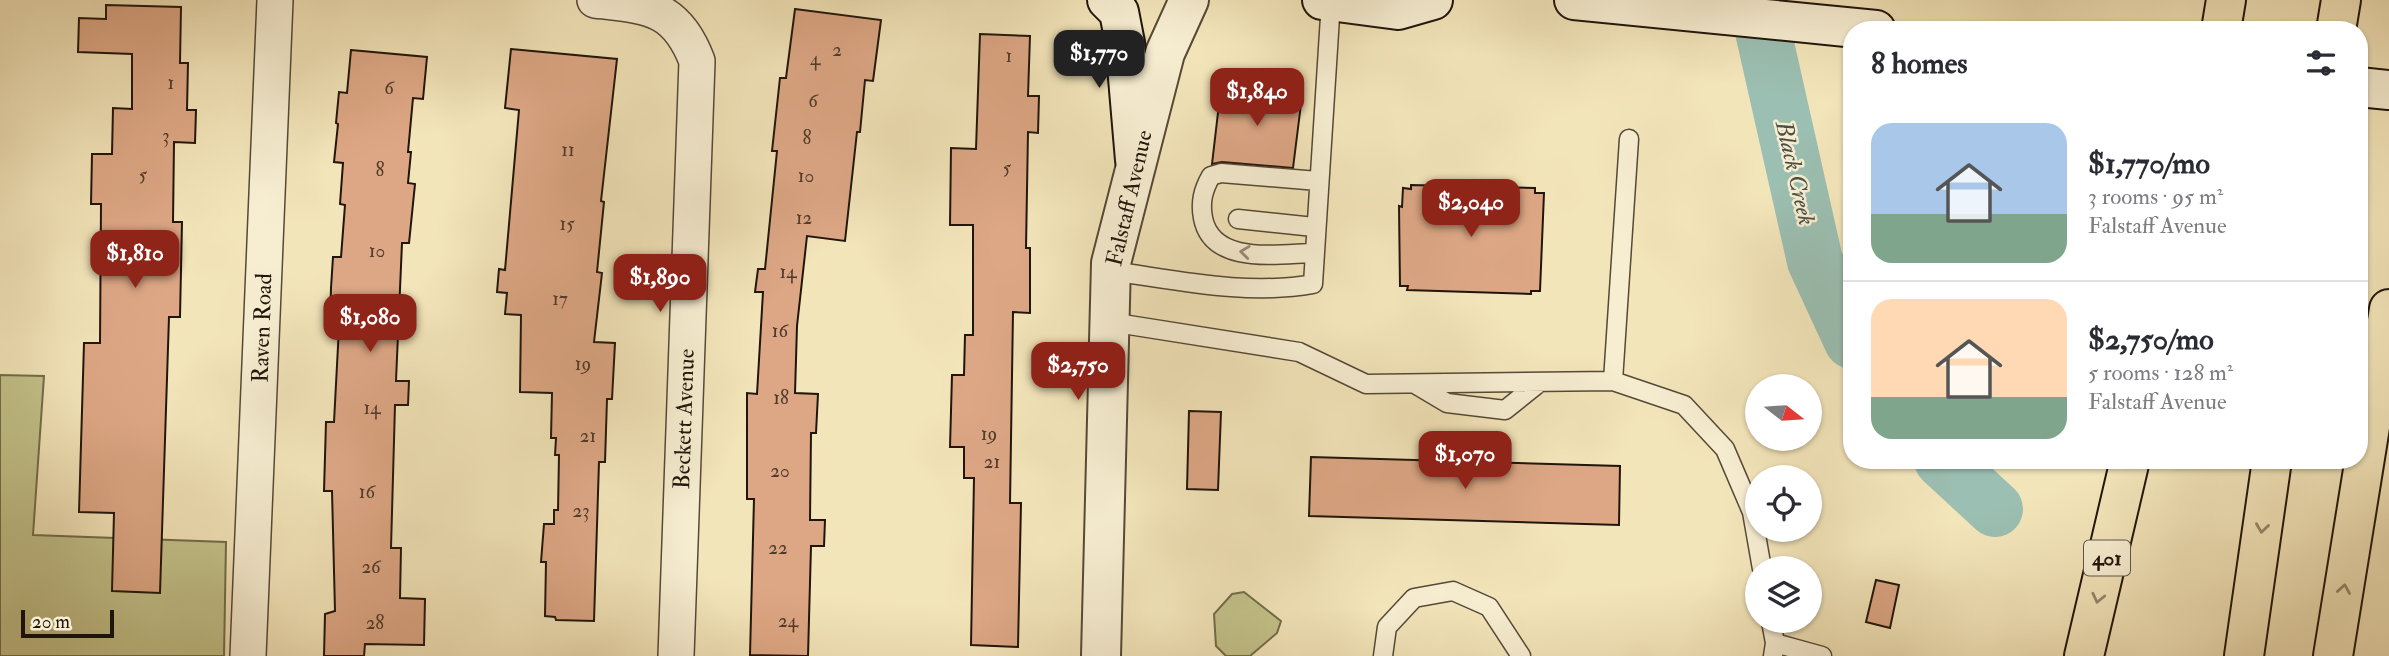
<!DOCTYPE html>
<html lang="en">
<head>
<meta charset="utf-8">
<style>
	:root { --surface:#fff; --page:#f2f2f3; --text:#2b2b33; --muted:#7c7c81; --line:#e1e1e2; --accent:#8f2418 }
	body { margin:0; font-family:"IM FELL Double Pica",serif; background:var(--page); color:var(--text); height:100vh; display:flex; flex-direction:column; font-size:26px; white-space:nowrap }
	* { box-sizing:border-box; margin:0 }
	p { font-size:23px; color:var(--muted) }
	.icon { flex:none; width:38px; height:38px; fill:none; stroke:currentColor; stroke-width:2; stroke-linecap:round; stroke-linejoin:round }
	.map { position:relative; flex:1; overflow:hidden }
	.side { position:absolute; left:1843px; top:21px; width:525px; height:448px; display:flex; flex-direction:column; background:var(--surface); border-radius:28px; box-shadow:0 2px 5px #0004 }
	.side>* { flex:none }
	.needle { width:46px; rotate:107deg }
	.controls { position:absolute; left:1745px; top:374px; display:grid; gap:14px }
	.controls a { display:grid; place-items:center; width:77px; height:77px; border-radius:50%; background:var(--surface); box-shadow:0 2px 5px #0004; font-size:35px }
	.scale { position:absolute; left:21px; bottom:18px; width:93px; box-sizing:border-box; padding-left:7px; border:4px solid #20150b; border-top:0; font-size:19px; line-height:24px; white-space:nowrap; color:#20150b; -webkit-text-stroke:5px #f7eed2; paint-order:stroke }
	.price { position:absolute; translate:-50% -60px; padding:0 16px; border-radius:14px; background:var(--accent); color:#fff; font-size:23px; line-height:46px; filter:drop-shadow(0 2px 4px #0008) }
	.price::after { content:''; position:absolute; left:50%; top:42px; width:21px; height:16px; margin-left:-10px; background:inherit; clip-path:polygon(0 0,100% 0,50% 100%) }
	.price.active { background:#222; color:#fff }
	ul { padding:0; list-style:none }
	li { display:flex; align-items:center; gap:21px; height:175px; padding:0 28px }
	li+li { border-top:2px solid var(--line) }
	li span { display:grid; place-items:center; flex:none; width:196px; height:140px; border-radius:21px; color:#555 }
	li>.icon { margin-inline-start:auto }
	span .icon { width:84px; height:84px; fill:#fffc; stroke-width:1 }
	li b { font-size:30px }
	h2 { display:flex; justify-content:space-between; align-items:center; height:84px; padding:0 28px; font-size:30px }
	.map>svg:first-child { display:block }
	.green { fill:#c3c28a; stroke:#726c4a; stroke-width:2 }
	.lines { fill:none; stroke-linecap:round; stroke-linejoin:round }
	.stream { stroke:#6a7b6f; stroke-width:10 }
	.river { stroke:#9bbfb2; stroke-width:56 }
	.building { fill:#dda785; stroke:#20150b; stroke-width:2 }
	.service-casing { stroke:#554937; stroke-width:21 }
	.minor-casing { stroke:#554937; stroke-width:38 }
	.tertiary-casing { stroke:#554937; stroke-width:42 }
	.secondary-casing { stroke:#20150b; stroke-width:42 }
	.motorway-casing { stroke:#20150b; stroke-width:42 }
	.service { stroke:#f7eed2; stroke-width:18 }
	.minor { stroke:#f7eed2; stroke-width:35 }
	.tertiary { stroke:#f7eed2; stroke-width:38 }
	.secondary { stroke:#f7eed2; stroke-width:38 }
	.motorway { stroke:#f3e5ba; stroke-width:38 }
	.oneway { stroke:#968c78 }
	.oneway2 { stroke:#94876b }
	.labels { text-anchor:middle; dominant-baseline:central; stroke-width:5; stroke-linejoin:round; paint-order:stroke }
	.number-label { font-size:19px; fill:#4f3a2a }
	.shield { fill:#f7eed2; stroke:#605647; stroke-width:2 }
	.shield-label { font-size:21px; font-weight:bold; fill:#20150b }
	.street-label { font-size:23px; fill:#20150b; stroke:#f7eed2 }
	.water-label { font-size:24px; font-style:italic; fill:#4b5045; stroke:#f7eed2 }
</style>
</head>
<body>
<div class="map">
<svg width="2389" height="656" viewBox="0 0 2389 656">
	<rect width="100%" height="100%" fill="#f3e5ba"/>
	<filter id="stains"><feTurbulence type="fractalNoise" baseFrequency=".00286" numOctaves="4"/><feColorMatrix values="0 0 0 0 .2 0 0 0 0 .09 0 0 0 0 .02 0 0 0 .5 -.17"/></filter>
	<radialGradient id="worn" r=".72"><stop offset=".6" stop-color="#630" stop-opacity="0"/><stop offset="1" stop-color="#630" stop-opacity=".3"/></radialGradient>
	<!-- green -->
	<path class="green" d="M0 375 44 376 33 535 226 542 224 656H0Z
		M1244 592 1281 621 1277 633 1250 656H1226L1216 646 1214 614 1232 594Z"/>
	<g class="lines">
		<!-- stream -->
		<path class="stream" d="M1946 465 1947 460"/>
		<!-- river -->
		<path class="river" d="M1756 0 1815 261 1852 341
			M1942 460 1995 509"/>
	</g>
	<!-- building -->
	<path class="building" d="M106 5 181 7 180 63H188L187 110H196L195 143 174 142 173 222H182L180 317H169L160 593 112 591 114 513 79 512 84 343H100L101 204H91L92 154H112L113 108 132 109V54L78 52 79 18 106 19Z
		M795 9 881 20 873 81 865 80 860 132H857L845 241 807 236 797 326 795 393 818 394 816 433H811L810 520H825L824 546H811L808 656 750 655 754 499H747V393L757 394 763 292H755L758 269H765L777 151H772L780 78H786Z
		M980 34 1030 36 1028 96H1039L1038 133 1028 132 1026 248H1030V313L1013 312 1010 503H1021L1018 647 971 645 974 478H964V447H950L952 375H964L965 335H973V225H950L951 148 976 149Z
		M511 49 617 59 601 201 604 202 597 272 602 273 594 342 615 343 612 399H607L605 462H599L594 621 556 620 555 617 545 616 546 562H541L544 524H554V510H558L559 455H555L556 438H551L552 393 520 392 521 315 505 314 507 293 497 292 499 269 505 270 519 110 505 108Z
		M351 50 427 57 423 99 413 98 408 152H411L408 183 415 184 409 243H402L396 381H409L408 405H395L391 548H401L400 598 425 599 424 645 365 644 364 656H324L325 614 335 611 332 491H324L326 422H334L339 327 330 326 331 288 333 257H341L345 205 340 204 343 163 334 162 338 124 336 123 339 92 347 93Z
		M1221 87 1302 96 1293 168 1222 162 1212 164Z
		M1411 185 1535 188V193H1544L1540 291H1531V294L1407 290 1408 286H1400L1399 206 1402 207 1403 188 1411 189Z
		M1189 411 1221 412 1218 490 1187 489Z
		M1311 457 1620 466 1619 525 1309 516Z
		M1876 580 1899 585 1890 628 1866 622Z"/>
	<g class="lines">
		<defs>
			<path id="service" d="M1238 219 1314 227
				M1313 253C1276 254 1212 265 1203 218 1200 202 1203 190 1211 176L1221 173 1318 181
				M1111 271C1177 280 1247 296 1313 284L1331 1
				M1110 322 1299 352 1366 384 1613 381 1684 405 1725 449 1752 512 1762 569
				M1613 381 1629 139
				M1415 384 1447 403 1505 410 1540 382
				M1771 621 1775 643 1773 656
				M1775 643 1822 656
				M1383 656 1387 627 1414 598 1453 591 1489 607 1521 656"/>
			<path id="minor" d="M595 0C648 6 676 6 697 61L676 656
				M248 656 275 0"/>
			<path id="tertiary" d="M1101 656 1111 263 1165 53 1189 0"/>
			<path id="secondary" d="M1107 0 1119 12 1125 43 1135 160
				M1322 0 1398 10 1433 0
				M1574 0 1876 30
				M2359 87 2389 90"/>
			<path id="motorway" d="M2221 30 2226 0
				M2336 30 2341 0
				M2084 656 2130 460
				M2244 656 2272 460
				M2333 656 2389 309"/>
		</defs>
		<!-- service casing -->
		<use href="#service" class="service-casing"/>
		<!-- minor casing -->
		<use href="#minor" class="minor-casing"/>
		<!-- tertiary casing -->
		<use href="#tertiary" class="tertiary-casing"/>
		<!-- secondary casing -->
		<use href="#secondary" class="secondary-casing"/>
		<!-- motorway casing -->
		<use href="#motorway" class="motorway-casing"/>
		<!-- service -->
		<use href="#service" class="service"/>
		<!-- minor -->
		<use href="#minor" class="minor"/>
		<!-- tertiary -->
		<use href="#tertiary" class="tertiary"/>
		<!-- secondary -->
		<use href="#secondary" class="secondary"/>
		<!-- motorway -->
		<use href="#motorway" class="motorway"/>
	</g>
	<!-- one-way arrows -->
	<defs><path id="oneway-chevron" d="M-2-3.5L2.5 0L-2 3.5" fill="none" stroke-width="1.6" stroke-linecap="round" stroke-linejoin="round" transform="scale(1.75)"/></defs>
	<use class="oneway" href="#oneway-chevron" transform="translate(1245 252) rotate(-173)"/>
	<g class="oneway2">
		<use href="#oneway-chevron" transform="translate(2262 528) rotate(98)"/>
		<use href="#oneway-chevron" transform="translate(2344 589) rotate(-81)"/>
		<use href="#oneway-chevron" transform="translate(2098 598) rotate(103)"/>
	</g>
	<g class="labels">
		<!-- number labels -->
		<g class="number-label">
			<text x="837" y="50">2</text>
			<text x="1009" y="56">1</text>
			<text x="815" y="59">4</text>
			<text x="171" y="83">1</text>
			<text x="389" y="88">6</text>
			<text x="813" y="101">6</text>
			<text x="166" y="136">3</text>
			<text x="807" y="138">8</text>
			<text x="568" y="150">11</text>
			<text x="1007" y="168">5</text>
			<text x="380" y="170">8</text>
			<text x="143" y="175">5</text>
			<text x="806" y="176">10</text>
			<text x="804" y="218">12</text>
			<text x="567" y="224">15</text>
			<text x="377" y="251">10</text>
			<text x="788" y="272">14</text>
			<text x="560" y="299">17</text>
			<text x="780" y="331">16</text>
			<text x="583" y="364">19</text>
			<text x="781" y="398">18</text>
			<text x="372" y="408">14</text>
			<text x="989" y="434">19</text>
			<text x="588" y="436">21</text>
			<text x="992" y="462">21</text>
			<text x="780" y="471">20</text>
			<text x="367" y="492">16</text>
			<text x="581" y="511">23</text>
			<text x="778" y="548">22</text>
			<text x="371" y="567">26</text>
			<text x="788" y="621">24</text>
			<text x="375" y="623">28</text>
		</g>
		<!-- shield labels -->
		<rect class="shield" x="2084" y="540.5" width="46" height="35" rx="5"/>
		<g class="shield-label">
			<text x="2107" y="558">401</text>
		</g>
		<!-- street labels -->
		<g class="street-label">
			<text transform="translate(1129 198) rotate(-77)">Falstaff Avenue</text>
			<text transform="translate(262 328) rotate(-88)">Raven Road</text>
			<text transform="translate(684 419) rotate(-88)">Beckett Avenue</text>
		</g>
		<!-- water labels -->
		<g class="water-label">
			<text transform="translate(1795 173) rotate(77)">Black Creek</text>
		</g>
	</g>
	<rect width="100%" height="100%" filter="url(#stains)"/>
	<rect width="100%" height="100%" fill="url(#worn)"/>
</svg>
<div class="controls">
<a><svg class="needle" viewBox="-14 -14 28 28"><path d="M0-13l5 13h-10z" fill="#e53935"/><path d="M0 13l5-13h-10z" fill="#7c7c81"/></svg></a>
<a><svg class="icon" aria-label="locate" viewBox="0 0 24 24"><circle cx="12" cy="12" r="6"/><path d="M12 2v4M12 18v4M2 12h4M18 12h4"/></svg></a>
<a><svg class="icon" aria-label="layers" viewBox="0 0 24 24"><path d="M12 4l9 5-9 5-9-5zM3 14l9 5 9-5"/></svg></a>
</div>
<div class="scale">20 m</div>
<b class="price active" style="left:1099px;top:90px">$1,770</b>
<b class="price" style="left:1257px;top:128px">$1,840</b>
<b class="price" style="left:1471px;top:239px">$2,040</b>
<b class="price" style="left:135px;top:290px">$1,810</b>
<b class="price" style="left:660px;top:314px">$1,890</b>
<b class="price" style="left:370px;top:354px">$1,080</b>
<b class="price" style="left:1078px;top:402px">$2,750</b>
<b class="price" style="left:1465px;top:491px">$1,070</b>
<section class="side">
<h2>8 homes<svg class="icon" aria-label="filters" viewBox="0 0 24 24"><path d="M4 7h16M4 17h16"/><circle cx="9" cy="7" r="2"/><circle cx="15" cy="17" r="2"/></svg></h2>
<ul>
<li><span style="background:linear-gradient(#a9c7e8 65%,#7fa58c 0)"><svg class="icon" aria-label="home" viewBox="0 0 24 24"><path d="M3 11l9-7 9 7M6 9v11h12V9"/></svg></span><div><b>$1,770/mo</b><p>3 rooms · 95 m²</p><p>Falstaff Avenue</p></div></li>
<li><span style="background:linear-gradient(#ffd9b3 70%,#7fa58c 0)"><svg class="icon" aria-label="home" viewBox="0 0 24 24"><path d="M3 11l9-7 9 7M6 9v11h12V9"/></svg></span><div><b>$2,750/mo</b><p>5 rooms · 128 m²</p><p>Falstaff Avenue</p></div></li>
</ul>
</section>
</div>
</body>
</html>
